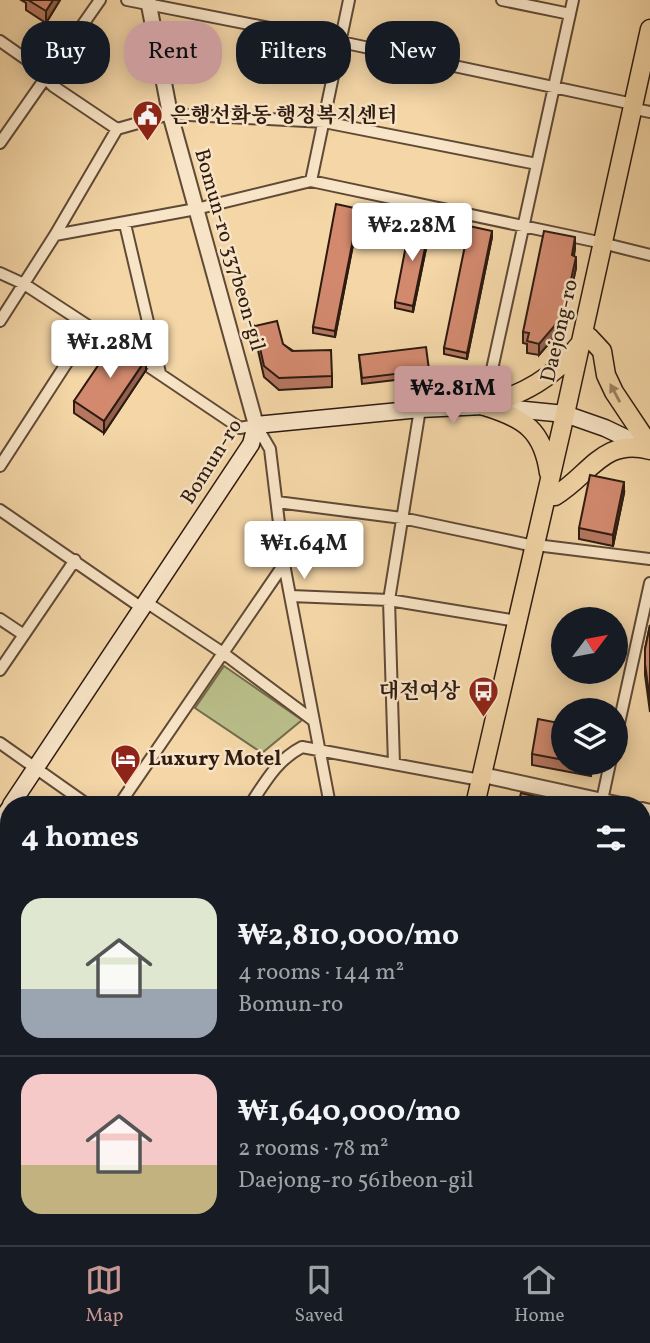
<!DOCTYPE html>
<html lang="en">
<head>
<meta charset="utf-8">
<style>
	:root { --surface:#171b24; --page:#242831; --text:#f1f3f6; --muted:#9ea1a6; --line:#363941; --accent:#c59692 }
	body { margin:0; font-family:Vollkorn,"Noto Serif KR",serif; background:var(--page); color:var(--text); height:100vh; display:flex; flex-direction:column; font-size:26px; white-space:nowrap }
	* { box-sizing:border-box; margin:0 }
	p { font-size:23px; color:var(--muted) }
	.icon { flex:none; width:38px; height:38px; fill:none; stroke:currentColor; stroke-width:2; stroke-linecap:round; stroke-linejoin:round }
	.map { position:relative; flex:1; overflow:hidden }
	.details { position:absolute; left:0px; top:796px; width:651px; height:450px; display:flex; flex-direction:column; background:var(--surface); border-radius:28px 28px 0 0; box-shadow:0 4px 18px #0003 }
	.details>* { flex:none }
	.hud { position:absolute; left:21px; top:21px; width:609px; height:63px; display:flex; gap:14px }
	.needle { width:46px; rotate:58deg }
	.fabs { position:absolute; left:551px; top:607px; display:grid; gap:14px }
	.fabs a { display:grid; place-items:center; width:77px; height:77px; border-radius:50%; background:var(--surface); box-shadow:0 4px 18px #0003; font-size:35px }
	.price { position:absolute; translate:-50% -60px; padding:0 16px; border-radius:7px; background:#fff; color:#222; font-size:23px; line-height:46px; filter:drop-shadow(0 2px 4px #0008) }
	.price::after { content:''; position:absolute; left:50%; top:42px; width:21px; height:16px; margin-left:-10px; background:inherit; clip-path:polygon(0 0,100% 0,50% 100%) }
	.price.active { background:var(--accent); color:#111 }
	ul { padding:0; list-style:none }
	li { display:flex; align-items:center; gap:21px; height:175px; padding:0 21px }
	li+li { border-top:2px solid var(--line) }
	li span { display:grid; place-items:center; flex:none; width:196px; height:140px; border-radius:21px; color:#555 }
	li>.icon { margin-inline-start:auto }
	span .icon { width:84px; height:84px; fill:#fffc; stroke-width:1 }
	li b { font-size:30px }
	h2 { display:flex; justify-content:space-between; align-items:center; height:84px; padding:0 21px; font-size:30px }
	.pill { padding:0 24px; border-radius:28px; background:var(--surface); box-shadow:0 4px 18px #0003; font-size:24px; line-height:63px }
	.pill.active { background:var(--accent); color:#111 }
	.dock { display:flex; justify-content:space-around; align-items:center; height:98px; border-top:2px solid var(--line); background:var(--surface); font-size:19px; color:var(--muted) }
	.dock a { display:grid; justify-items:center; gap:4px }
	.dock .active { color:var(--accent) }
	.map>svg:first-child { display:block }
	.park { fill:#b9be89; stroke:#736c4d; stroke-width:2 }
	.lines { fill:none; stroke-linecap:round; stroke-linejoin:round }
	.minor-casing { stroke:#5f4a36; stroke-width:14 }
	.tertiary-casing { stroke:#5f4a36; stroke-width:18 }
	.secondary-casing { stroke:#2d1b11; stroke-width:19 }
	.primary-casing { stroke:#2d1b11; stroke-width:21 }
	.minor { stroke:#f8e4c6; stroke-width:10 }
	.tertiary { stroke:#f8e4c6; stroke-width:14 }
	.secondary { stroke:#f8e4c6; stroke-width:16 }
	.primary { stroke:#f4d6a7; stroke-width:18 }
	.wall { fill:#b5765f; stroke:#2d1b11; stroke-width:2 }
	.shaded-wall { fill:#93604d; stroke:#2d1b11; stroke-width:2 }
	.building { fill:#d2896e; stroke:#2d1b11; stroke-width:2 }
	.oneway { fill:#9a8264 }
	.labels { text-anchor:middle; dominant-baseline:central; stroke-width:5; stroke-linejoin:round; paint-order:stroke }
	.poi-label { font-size:21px; font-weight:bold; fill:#2d1b11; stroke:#f8e4c6; text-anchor:start }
	.street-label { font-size:21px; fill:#2d1b11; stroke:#f8e4c6 }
</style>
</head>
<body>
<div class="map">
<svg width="650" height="1245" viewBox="0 0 650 1245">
	<rect width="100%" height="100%" fill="#f4d6a7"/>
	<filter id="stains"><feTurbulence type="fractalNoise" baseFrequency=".00286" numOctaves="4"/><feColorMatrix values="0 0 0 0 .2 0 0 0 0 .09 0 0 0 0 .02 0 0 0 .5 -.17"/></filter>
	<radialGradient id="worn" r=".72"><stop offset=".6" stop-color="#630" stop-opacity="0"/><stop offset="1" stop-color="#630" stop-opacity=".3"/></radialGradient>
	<!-- park -->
	<path class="park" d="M224 666 302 720 262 753 195 708Z
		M642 931 650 933V1048L642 1047Z"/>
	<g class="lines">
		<defs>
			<path id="minor" d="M127 0 341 42 633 104 640 110 650 112
				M502 0 570 14
				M0 41 30 62 53 86 117 129
				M117 129 170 114 324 122 537 164
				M0 143 100 0
				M311 181 349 0
				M125 224 160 373
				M55 235 196 209 311 181 603 243
				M610 245 650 255
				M0 273 24 284 90 327 240 428 256 425 270 449 284 564 330 805
				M0 321 55 235 117 129
				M484 406 573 0
				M0 466 90 327
				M277 502 402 518 534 546
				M0 510 142 608
				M544 546 650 559
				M291 596 389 600 517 621
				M146 602 223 653 314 721
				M0 619 24 635
				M0 670 75 560
				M616 737 650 583
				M0 743 88 805
				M394 764 389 600 420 409
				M119 805 284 564
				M250 805C265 782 277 760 302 747L480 780
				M601 805 610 763
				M0 858 9 864
				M0 986 9 973
				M0 1040 9 1046
				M0 1133 9 1139
				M642 1187 650 1189
				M0 1220 9 1226
				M27 1237 39 1245
				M152 1237 163 1245
				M77 1245 82 1237
				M287 1245 289 1237
				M501 1245 503 1237
				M643 1245 650 1206"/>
			<path id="tertiary" d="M148 0 170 114 256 425
				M492 777 621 805
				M642 810 650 812"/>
			<path id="secondary" d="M11 805 251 444 256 425 420 409 484 406 565 414 605 428 647 448
				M0 822 9 809
				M642 1107 650 1110"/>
			<path id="primary" d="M589 337 602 351 606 375 614 392 650 446
				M484 406C523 394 554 378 579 345
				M484 406C524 418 543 430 549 473
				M555 496C590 475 603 437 650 450
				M475 805 565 414 650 29
				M372 1245 374 1237
				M386 1245 388 1237"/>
		</defs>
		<!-- minor casing -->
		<use href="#minor" class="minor-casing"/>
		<!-- tertiary casing -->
		<use href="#tertiary" class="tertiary-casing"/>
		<!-- secondary casing -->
		<use href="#secondary" class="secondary-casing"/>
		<!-- primary casing -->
		<use href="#primary" class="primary-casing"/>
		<!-- minor -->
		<use href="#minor" class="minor"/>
		<!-- tertiary -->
		<use href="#tertiary" class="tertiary"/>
		<!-- secondary -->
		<use href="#secondary" class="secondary"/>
		<!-- primary -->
		<use href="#primary" class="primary"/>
	</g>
	<!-- wall -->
	<path class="wall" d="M21 0H60L46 23 26 10V3Z
		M359 214 335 337 313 333V327Z
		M430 229 413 312 395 308V302Z
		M492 237 467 359 444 354V348Z
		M575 248 574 256 576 268 563 327 539 355 527 353V344L523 343V332Z
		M255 326 332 376V387L279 390 264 377 255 337Z
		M359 355 429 370V376L362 384Z
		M146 370 104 433 74 413V401Z
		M624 493 613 546 579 539V528Z
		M650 625V712L645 675V649Z
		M564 724V763H593L591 776 532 765V754Z
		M642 865 650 867V896L642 894Z"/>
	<!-- shaded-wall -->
	<path class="shaded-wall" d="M53 0H60L46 23V11Z
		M359 209V214L335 337V331Z
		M430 224V229L413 312V306Z
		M492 231V237L467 359V353Z
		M575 237V248L572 266V255Z
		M576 257V268L563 327 539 355V344Z
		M146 359V370L104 433V421Z
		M624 482V493L613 546V535Z"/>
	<!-- building -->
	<path class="building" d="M28 0H53L46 11Z
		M336 204 359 209 335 331 313 327Z
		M411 220 430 224 413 306 395 302Z
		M469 226 492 231 467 353 444 348Z
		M544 231 575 237 572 255 576 257 563 316 539 344 527 341 529 333 523 332Z
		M277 321 283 344 292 351 331 350 332 376 279 378 264 366 255 326Z
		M116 339 146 359 104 421 74 401Z
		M426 347 429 370 362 378 359 355Z
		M590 475 624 482 613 535 579 528Z
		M650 625V701L645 664V649Z
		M538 719 564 724V760L532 754Z
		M521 793 542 798 541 805H518Z
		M558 799 581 805H557Z
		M642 865 650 867V887L642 886Z"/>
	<!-- one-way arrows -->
	<defs><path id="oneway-solid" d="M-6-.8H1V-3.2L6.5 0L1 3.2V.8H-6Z" transform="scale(1.75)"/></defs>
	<use class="oneway" href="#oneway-solid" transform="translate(615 393) rotate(-118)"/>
	<!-- icons -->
	<defs>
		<symbol id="civic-pin" viewBox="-11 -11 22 30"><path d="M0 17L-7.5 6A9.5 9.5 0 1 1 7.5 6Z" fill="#8f2418" stroke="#f8e4c6"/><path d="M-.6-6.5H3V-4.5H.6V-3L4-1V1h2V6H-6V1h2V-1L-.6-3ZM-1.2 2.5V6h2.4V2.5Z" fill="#fff"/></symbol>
		<symbol id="bus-pin" viewBox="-11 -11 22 30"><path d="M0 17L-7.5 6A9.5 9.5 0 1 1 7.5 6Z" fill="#8f2418" stroke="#f8e4c6"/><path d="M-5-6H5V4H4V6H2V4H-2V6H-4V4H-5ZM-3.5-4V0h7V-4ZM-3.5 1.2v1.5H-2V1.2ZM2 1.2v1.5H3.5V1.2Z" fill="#fff"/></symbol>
		<symbol id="hotel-pin" viewBox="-11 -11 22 30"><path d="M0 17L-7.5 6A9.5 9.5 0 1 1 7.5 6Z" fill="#8f2418" stroke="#f8e4c6"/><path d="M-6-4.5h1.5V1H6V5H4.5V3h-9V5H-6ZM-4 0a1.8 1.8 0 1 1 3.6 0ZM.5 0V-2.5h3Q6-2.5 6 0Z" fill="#fff"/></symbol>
	</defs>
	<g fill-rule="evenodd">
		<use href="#civic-pin" x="130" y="98" width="35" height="47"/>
		<use href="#bus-pin" x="466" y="674" width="35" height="47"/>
		<use href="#hotel-pin" x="108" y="742" width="35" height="47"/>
	</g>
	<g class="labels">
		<!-- poi labels -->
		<g class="poi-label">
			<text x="170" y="116">은행선화동 행정복지센터</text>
			<text x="460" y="692" text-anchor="end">대전여상</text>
			<text x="148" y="759">Luxury Motel</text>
		</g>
		<!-- street labels -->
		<g class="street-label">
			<text transform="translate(229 250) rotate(74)">Bomun-ro 337beon-gil</text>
			<text transform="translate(560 331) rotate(-77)">Daejong-ro</text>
			<text transform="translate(212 462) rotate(-58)">Bomun-ro</text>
		</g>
	</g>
	<rect width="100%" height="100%" filter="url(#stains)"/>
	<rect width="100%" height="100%" fill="url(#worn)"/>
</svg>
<div class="fabs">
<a><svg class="needle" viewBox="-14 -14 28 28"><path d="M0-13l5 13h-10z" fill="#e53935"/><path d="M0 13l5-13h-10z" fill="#9ea1a6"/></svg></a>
<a><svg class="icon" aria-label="layers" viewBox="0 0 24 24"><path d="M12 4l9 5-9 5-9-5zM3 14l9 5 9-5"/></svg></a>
</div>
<b class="price" style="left:412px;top:263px">₩2.28M</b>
<b class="price" style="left:110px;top:380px">₩1.28M</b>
<b class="price active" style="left:453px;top:426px">₩2.81M</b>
<b class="price" style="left:304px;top:581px">₩1.64M</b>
<div class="hud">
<a class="pill">Buy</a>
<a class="pill active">Rent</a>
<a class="pill">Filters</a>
<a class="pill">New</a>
</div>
<section class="details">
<h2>4 homes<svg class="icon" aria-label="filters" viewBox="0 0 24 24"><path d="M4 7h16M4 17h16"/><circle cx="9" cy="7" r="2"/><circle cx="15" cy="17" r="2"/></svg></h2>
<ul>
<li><span style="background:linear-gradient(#dfe7d0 65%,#9aa5b1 0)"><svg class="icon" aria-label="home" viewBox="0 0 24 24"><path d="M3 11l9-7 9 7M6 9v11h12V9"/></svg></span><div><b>₩2,810,000/mo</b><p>4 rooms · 144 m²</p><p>Bomun-ro</p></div></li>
<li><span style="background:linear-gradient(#f6c9c9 65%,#c2b280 0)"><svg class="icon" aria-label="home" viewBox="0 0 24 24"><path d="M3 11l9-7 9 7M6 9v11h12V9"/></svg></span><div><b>₩1,640,000/mo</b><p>2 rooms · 78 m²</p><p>Daejong-ro 561beon-gil</p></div></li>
</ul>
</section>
</div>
<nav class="dock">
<a class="active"><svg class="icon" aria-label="map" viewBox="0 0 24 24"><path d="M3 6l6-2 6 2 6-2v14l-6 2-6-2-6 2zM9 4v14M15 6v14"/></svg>Map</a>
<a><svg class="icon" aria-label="saved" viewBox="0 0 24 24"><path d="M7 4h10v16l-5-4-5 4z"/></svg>Saved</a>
<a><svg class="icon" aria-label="home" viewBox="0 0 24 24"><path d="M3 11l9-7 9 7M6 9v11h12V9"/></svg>Home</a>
</nav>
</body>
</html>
